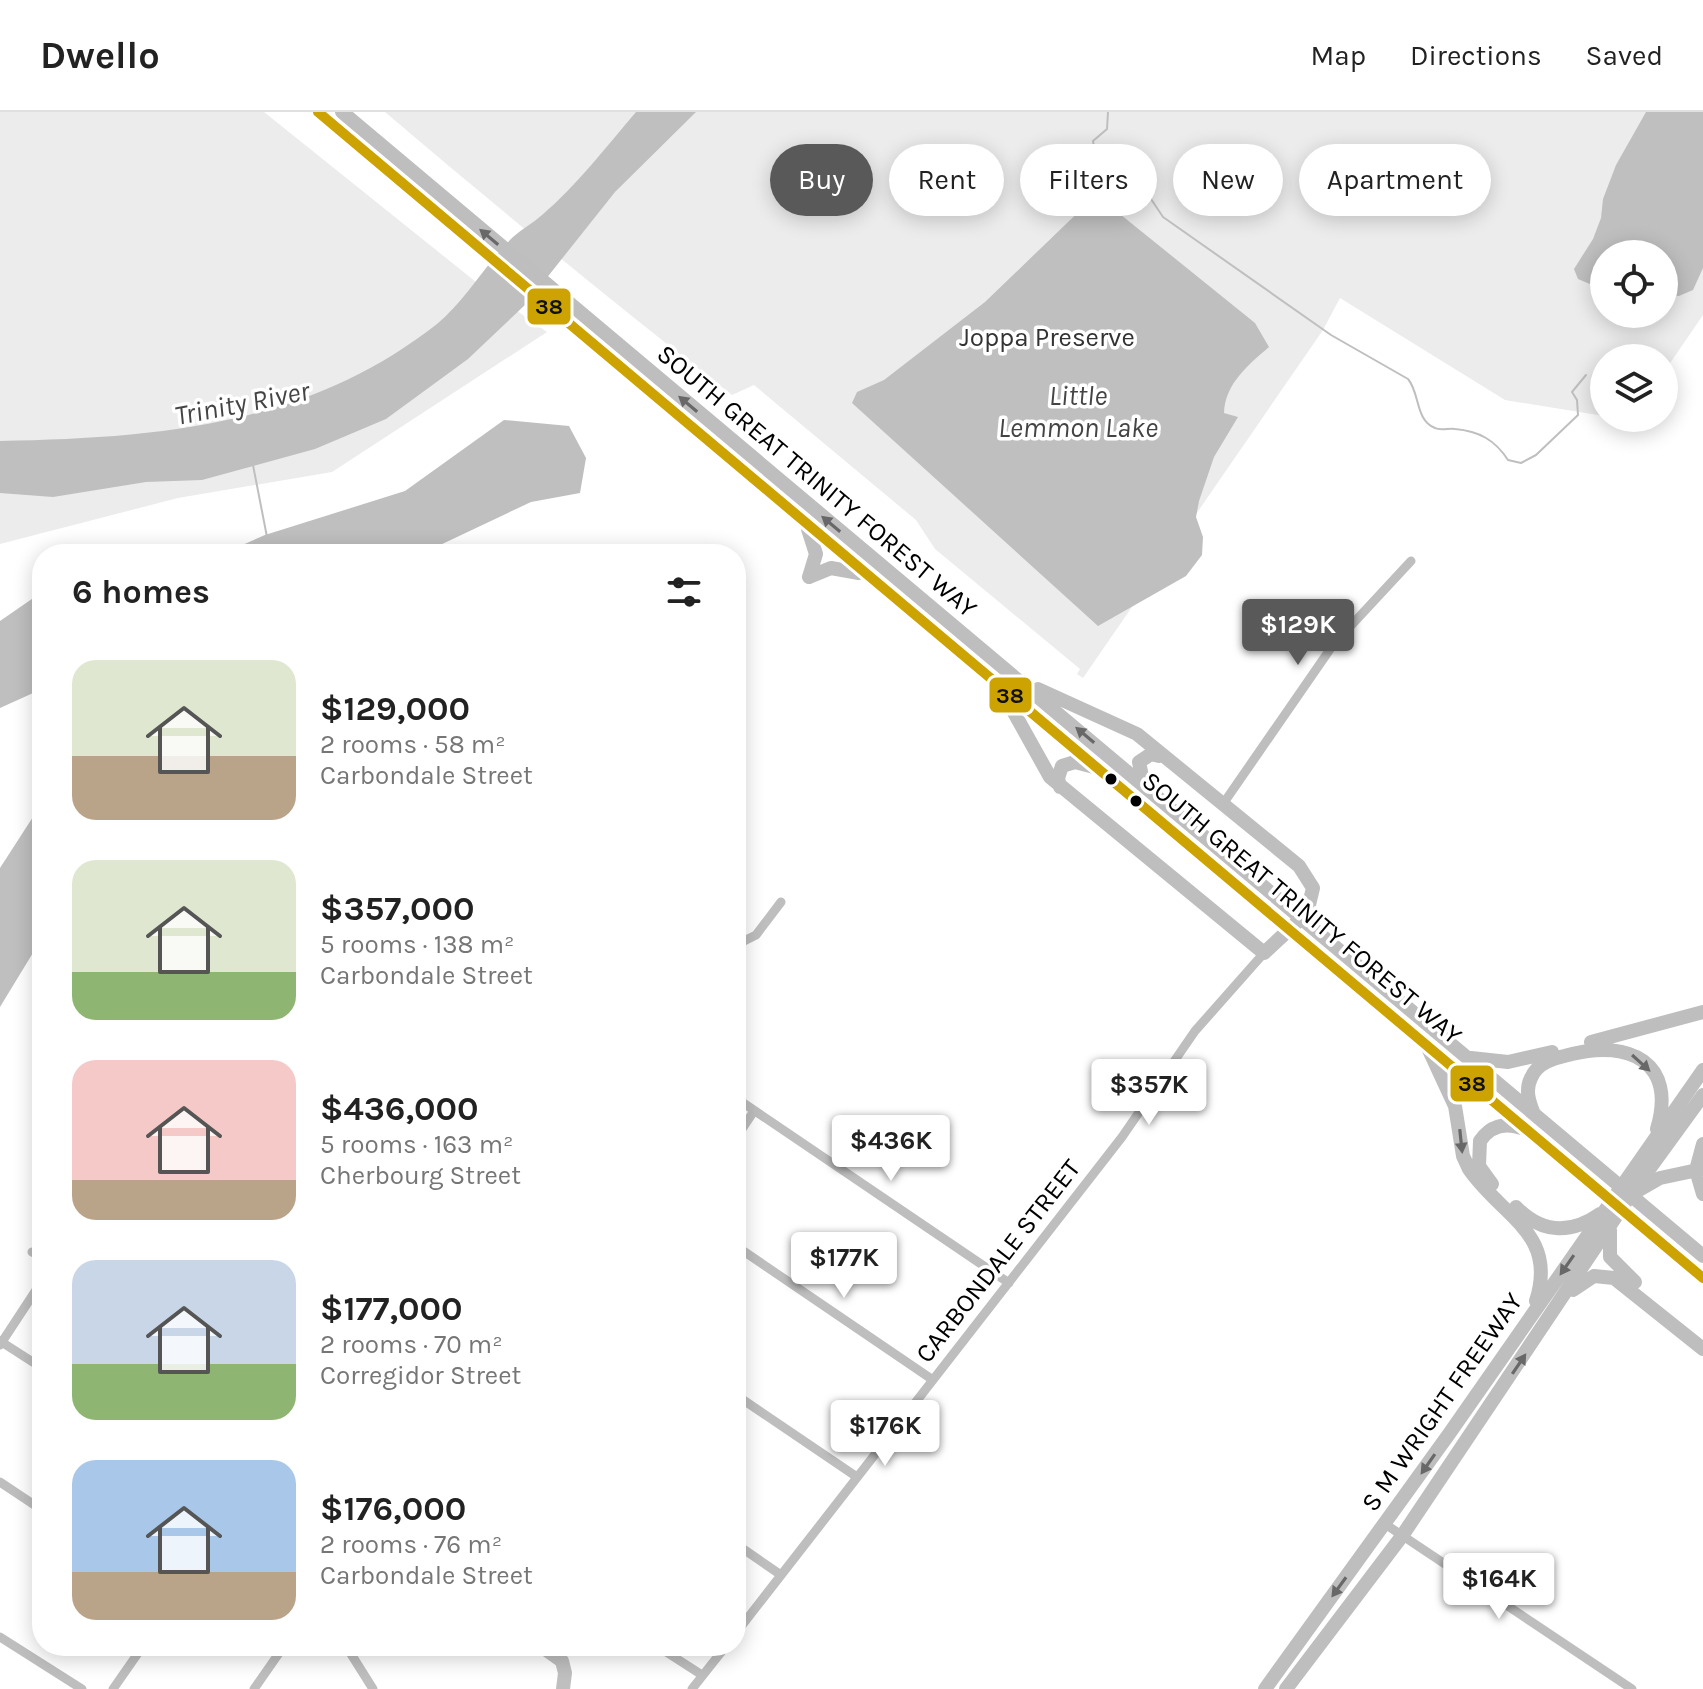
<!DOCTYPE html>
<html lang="en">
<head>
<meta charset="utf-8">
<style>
	:root { --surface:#fff; --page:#f6f6f6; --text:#222; --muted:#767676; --line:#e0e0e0; --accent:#595959 }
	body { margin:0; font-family:Karla,sans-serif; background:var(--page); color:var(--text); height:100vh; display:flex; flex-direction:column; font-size:30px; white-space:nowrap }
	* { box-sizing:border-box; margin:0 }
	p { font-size:26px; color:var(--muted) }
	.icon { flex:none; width:44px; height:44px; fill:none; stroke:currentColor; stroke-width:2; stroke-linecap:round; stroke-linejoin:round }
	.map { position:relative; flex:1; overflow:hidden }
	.side { position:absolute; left:32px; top:432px; width:714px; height:1112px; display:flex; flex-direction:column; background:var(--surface); border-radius:32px; box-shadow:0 4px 20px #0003 }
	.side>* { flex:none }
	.hud { position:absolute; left:770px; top:32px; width:760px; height:72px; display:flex; gap:16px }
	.buttons { position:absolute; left:1590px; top:128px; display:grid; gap:16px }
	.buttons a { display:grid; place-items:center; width:88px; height:88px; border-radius:50%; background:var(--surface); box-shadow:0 4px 20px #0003; font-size:40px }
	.price { position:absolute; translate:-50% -68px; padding:0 18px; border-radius:8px; background:#fff; color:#222; font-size:26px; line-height:52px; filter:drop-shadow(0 2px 4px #0008) }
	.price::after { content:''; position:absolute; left:50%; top:48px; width:24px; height:18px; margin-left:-12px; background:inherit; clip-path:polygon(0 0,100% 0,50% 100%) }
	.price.current { background:var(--accent); color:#fff }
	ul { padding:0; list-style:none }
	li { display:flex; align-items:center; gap:24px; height:200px; padding:0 40px }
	li span { display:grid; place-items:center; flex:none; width:224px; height:160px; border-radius:24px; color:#555 }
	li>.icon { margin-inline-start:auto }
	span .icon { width:96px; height:96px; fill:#fffc; stroke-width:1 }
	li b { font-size:34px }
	h2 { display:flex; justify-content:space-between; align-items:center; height:96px; padding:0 40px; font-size:34px }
	.chip { padding:0 28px; border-radius:36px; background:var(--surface); box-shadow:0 4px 20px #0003; font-size:28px; line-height:72px }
	.chip.current { background:var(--accent); color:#fff }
	header { display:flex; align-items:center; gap:48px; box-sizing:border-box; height:112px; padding:0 40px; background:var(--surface); border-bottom:2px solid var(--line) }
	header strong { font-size:38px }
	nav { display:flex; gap:44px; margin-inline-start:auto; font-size:28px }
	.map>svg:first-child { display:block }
	.green { fill:#ececec; fill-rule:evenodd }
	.water { fill:#bfbfbf }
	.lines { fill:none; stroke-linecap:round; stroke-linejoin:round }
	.stream { stroke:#bfbfbf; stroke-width:2 }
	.river { stroke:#bfbfbf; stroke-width:14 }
	.street { stroke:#bebebe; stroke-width:9 }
	.primary { stroke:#bebebe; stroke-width:14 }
	.bus-1-casing { stroke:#fff; stroke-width:16 }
	.bus-1 { stroke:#cca300; stroke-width:10 }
	.oneway { fill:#686868 }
	.bus-dot { fill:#000; stroke:#fff; stroke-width:3 }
	.labels { text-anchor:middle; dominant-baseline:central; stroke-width:7; stroke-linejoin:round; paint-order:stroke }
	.park-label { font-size:26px; fill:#333; stroke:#fff }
	.street-label { font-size:26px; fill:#000; stroke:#fff }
	.water-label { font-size:28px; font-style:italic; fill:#444; stroke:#fff }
	.line-badge { stroke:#fff; stroke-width:3 }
	.pale-badge-label { font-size:22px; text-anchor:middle; font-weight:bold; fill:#111 }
</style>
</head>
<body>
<header>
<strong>Dwello</strong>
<nav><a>Map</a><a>Directions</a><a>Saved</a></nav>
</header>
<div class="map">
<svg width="1703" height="1577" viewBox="0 0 1703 1577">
	<rect width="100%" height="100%" fill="#fff"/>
	<!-- green -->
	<path class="green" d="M0 0H264L476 170 547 220 332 360 178 386 0 432Z
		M385 0H1703V203L1664 260V246H1604V304L1505 288 1340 186 1323 218 1083 566 1077 562 1080 557 935 437 916 408 754 273 732 283C615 192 499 97 385 0ZM1604 142H1664V202H1604Z"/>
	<!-- water -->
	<path class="water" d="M636 0H696L615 80 526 192 468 247 386 307 315 337 202 368 146 370 53 385 0 381V329C158 326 307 314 437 212 466 188 486 151 513 125 522 117 533 111 542 103 577 73 606 35 636 0Z
		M1646 0H1703V156L1693 178 1679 184 1664 182V142H1604V178L1578 167 1574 157 1593 127 1601 106 1603 87 1616 53Z
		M1093 86 1105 90 1255 211 1269 235C1248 253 1225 272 1224 301L1238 305 1214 345 1199 389 1196 405 1203 425 1202 443 1186 464 1098 514 852 291 857 280 884 268 985 190Z
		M504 308 569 314 586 346 580 381 531 390 421 442H222L265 423 405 379Z
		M42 480V577L0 596V509Z
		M42 691V826L0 895V756Z"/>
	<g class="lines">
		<!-- stream -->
		<path class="stream" d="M1108 0 1107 17 1093 29 1096 47 1104 53 1123 51 1133 60 1163 105 1331 223 1408 267C1420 281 1415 308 1435 316 1440 319 1449 316 1455 317 1479 319 1495 328 1508 348L1521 351 1536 343 1578 303 1577 288 1572 280 1586 263
			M253 353 267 425"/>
		<!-- river -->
		<path class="river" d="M541 1534 562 1549 565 1561 563 1577"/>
		<!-- street -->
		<path class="street" d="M1223 692 1333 533 1411 449
			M736 833 756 823 781 790
			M736 986 1009 1171
			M736 1026 754 999
			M736 1134 933 1268
			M32 1140 42 1145
			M0 1229 42 1256
			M0 1233 42 1169
			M736 1283 857 1365
			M0 1370 42 1398
			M1385 1412 1632 1577
			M736 1432 781 1463
			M736 1521 1122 1025 1195 919 1264 841
			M0 1525 82 1577
			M346 1534 373 1577
			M657 1534 702 1563
			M113 1577 143 1534
			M254 1577 284 1534
			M692 1577 726 1534"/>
		<!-- primary -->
		<path class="primary" d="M318 0 1703 1166
			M342 0 1703 1144
			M808 417 816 442 809 465
			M809 465 831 456 859 461
			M1007 588 1050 665 1264 841 1307 801 1313 776 1299 754 1137 622 1038 577
			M1143 669 1139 650 1151 642 1159 644
			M1060 675 1058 666 1062 654 1075 650 1094 655
			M1591 930 1703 900
			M1429 938 1455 994 1463 1044 1469 1057C1502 1105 1558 1121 1536 1189
			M1471 946 1508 950 1552 940
			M1534 1002C1529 990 1525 978 1531 966 1538 949 1556 946 1572 942 1629 928 1677 950 1657 1017
			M1703 1032 1696 1058 1703 1082
			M1492 1072 1479 1054 1480 1029C1490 1014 1504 1010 1521 1016
			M1639 1078 1660 1066 1702 1057
			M1516 1095C1541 1121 1570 1123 1600 1102
			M1610 1118V1145L1635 1170
			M1573 1178 1594 1164 1614 1166 1703 1237
			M1265 1577 1449 1322 1703 958
			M1286 1577 1402 1424 1629 1085 1703 983"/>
		<defs>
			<path id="bus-1" d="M318 0 1703 1166"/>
		</defs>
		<!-- bus-1 casing -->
		<use href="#bus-1" class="bus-1-casing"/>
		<!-- bus-1 -->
		<use href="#bus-1" class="bus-1"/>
	</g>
	<!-- one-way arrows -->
	<defs><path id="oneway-solid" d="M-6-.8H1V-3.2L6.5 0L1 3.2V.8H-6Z" transform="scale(2)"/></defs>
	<g class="oneway">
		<use href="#oneway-solid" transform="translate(489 125) rotate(-140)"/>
		<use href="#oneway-solid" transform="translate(688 292) rotate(-140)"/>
		<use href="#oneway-solid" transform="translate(831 412) rotate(-140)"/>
		<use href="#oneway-solid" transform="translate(1085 623) rotate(-140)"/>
		<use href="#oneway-solid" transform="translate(1641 951) rotate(42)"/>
		<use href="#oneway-solid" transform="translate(1461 1029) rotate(84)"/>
		<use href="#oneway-solid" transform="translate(1567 1153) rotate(125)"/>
		<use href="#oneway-solid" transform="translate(1519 1252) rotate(-56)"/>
		<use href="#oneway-solid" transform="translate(1428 1352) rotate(125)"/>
		<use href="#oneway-solid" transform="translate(1339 1475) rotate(126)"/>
	</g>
	<!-- markers -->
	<g class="bus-dot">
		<circle cx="1111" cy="667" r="7"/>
		<circle cx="1136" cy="689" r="7"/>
	</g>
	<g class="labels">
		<!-- park labels -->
		<g class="park-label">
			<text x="1047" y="225">Joppa Preserve</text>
		</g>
		<!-- street labels -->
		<g class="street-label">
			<text transform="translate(817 369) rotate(40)">SOUTH GREAT TRINITY FOREST WAY</text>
			<text transform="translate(1302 796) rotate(40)">SOUTH GREAT TRINITY FOREST WAY</text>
			<text transform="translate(998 1149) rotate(-52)">CARBONDALE STREET</text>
			<text transform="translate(1442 1290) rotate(-55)">S M WRIGHT FREEWAY</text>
		</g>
		<!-- water labels -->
		<g class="water-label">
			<text x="1078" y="283">Little<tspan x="1078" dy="32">Lemmon Lake</tspan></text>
			<text transform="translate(242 291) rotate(-11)">Trinity River</text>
		</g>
	</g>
	<g class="line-badge">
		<rect x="526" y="175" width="46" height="39" rx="8" fill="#cca300"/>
		<rect x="988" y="564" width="45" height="38" rx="8" fill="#cca300"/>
		<rect x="1449" y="952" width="46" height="39" rx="8" fill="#cca300"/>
	</g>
	<g class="pale-badge-label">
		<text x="549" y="202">38</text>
		<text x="1010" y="591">38</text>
		<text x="1472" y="979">38</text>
	</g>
</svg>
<div class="buttons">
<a><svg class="icon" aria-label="locate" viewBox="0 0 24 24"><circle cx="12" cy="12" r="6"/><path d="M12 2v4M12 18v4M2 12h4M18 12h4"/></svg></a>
<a><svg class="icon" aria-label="layers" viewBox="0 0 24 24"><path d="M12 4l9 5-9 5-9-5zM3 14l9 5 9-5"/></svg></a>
</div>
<b class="price current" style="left:1298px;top:555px">$129K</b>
<b class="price" style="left:1149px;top:1015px">$357K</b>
<b class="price" style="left:891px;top:1071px">$436K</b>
<b class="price" style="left:844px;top:1188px">$177K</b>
<b class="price" style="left:885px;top:1356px">$176K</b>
<b class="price" style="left:1499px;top:1509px">$164K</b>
<div class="hud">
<a class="chip current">Buy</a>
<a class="chip">Rent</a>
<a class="chip">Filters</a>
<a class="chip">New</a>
<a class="chip">Apartment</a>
</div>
<section class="side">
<h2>6 homes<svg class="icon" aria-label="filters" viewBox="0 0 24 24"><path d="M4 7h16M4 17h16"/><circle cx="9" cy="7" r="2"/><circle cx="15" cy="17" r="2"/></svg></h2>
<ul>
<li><span style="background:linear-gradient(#dfe7d0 60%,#b9a48a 0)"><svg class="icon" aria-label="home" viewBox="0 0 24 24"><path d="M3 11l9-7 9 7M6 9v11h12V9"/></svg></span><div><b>$129,000</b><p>2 rooms · 58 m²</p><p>Carbondale Street</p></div></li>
<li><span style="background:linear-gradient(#dfe7d0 70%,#8fb573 0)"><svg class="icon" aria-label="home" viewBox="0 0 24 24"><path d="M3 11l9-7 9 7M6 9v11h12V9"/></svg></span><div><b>$357,000</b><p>5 rooms · 138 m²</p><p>Carbondale Street</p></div></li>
<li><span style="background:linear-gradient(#f6c9c9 75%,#b9a48a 0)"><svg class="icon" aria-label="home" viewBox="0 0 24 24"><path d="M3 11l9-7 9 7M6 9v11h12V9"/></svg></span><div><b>$436,000</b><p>5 rooms · 163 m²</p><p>Cherbourg Street</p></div></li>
<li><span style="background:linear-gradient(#c9d6e8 65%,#8fb573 0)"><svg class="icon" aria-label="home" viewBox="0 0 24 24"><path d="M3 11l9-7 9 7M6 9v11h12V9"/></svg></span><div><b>$177,000</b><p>2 rooms · 70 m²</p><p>Corregidor Street</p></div></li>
<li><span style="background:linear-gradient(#a9c7e8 70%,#b9a48a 0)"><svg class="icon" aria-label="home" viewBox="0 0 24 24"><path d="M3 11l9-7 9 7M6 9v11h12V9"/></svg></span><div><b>$176,000</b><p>2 rooms · 76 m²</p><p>Carbondale Street</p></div></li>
</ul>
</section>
</div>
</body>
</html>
